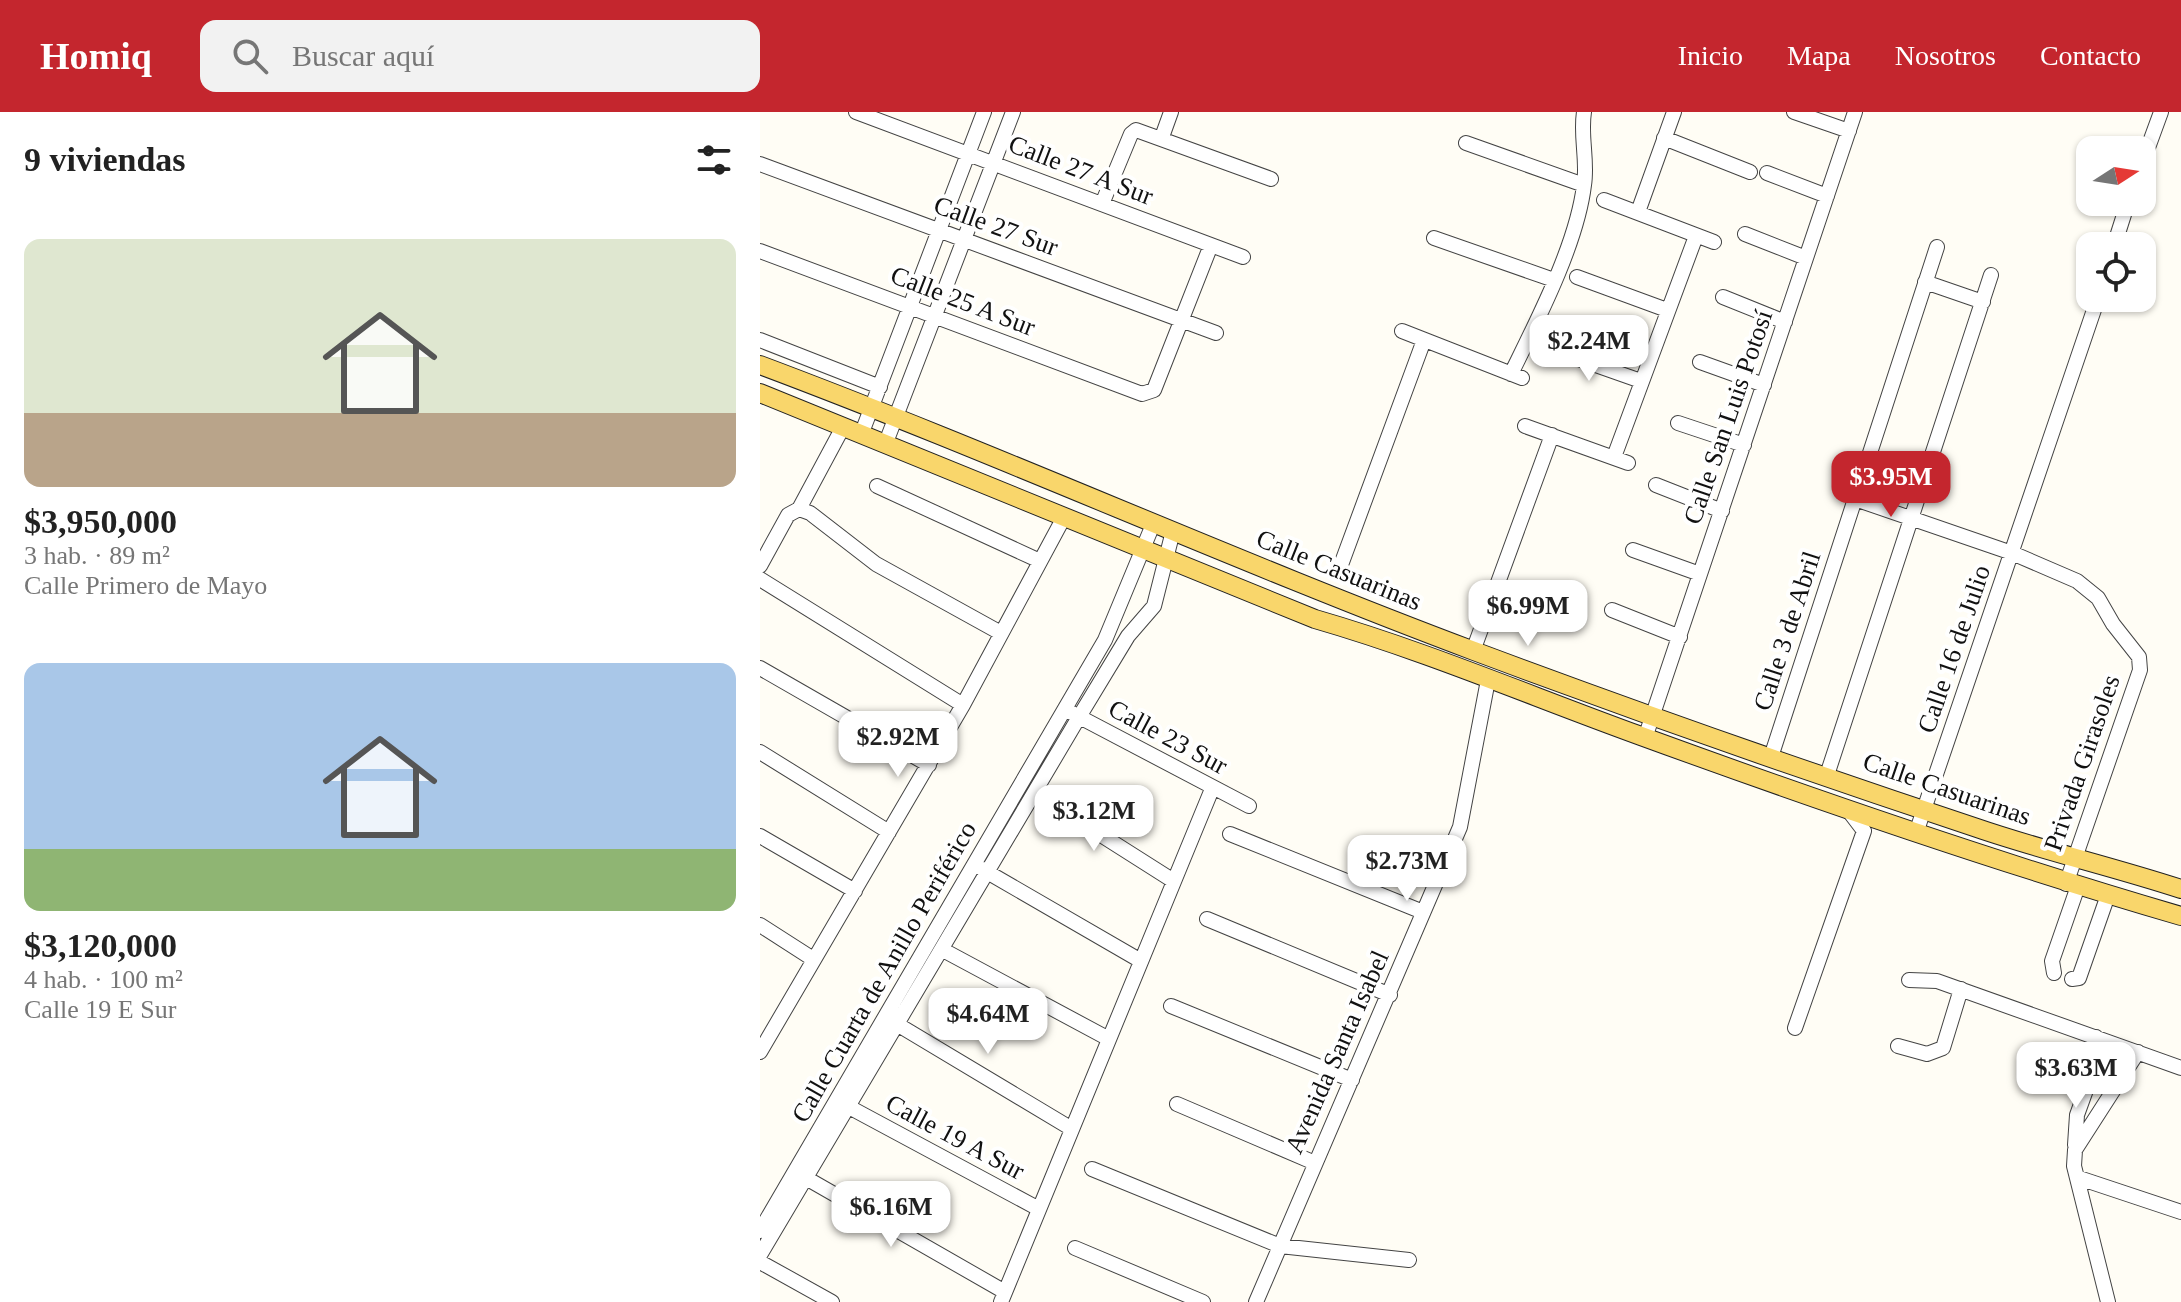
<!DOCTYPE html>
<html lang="es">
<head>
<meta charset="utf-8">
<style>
	:root { --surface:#fff; --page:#f2f2f2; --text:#222; --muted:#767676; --accent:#c4262e }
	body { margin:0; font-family:Georgia,serif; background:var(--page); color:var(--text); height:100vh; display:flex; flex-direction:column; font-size:30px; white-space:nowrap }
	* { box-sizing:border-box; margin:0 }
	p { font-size:26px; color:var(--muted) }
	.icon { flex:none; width:44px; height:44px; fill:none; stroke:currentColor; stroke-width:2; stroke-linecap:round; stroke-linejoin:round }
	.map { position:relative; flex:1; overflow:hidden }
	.sheet { display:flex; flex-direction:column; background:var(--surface); width:760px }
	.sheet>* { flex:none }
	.needle { width:52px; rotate:78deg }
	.fabs { position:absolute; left:1316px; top:24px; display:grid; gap:16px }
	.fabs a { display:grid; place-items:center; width:80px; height:80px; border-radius:16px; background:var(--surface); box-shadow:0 2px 6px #0004; font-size:40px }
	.price { position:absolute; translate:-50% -68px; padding:0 18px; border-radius:16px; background:#fff; color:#222; font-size:26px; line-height:52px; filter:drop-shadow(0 2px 4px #0008) }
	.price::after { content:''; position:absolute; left:50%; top:48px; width:24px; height:18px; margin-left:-12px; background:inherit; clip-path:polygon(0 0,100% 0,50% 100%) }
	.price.current { background:var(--accent); color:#fff }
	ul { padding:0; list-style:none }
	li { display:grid; align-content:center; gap:16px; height:424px; padding:0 24px }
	li span { display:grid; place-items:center; height:248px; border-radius:16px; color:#555 }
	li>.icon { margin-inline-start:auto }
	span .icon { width:144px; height:144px; fill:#fffc; stroke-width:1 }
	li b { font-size:34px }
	h2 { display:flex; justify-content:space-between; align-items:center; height:96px; padding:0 24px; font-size:34px }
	header { display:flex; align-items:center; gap:48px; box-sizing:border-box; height:112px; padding:0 40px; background:var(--accent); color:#fff }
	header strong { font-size:38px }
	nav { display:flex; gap:44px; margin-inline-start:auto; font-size:28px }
	.search { width:560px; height:72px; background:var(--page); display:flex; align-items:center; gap:20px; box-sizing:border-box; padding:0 28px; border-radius:16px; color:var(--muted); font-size:30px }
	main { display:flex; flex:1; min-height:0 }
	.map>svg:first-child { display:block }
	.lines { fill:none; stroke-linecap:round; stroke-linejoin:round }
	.minor-casing { stroke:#444; stroke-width:16 }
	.major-casing { stroke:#222; stroke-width:20 }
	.minor { stroke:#fff; stroke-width:14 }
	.major { stroke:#f9d66b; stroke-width:18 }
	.labels { text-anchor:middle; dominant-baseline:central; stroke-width:8; stroke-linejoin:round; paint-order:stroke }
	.street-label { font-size:26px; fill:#111; stroke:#fff }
</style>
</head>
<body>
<header>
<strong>Homiq</strong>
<div class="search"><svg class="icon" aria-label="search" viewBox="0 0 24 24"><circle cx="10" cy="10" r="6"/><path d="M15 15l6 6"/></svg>Buscar aquí</div>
<nav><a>Inicio</a><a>Mapa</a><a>Nosotros</a><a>Contacto</a></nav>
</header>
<main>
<section class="sheet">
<h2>9 viviendas<svg class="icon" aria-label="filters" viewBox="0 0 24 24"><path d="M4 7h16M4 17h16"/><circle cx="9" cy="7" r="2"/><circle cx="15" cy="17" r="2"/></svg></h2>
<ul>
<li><span style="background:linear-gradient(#dfe7d0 70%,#b9a48a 0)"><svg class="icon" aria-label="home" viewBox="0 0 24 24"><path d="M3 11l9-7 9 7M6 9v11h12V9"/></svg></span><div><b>$3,950,000</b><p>3 hab. · 89 m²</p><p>Calle Primero de Mayo</p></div></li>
<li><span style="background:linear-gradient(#a9c7e8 75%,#8fb573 0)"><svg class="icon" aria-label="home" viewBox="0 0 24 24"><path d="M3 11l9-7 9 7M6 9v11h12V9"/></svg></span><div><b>$3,120,000</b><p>4 hab. · 100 m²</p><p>Calle 19 E Sur</p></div></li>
</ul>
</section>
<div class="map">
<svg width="1421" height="1190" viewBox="0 0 1421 1190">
	<rect width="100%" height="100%" fill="#fffdf5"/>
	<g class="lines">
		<defs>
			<path id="minor" d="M96 0 483 145
				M1034 0 1089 19
				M402 25 411 0
				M904 26 990 60
				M706 31 824 73
				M0 52 456 221
				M1382 52 1401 0
				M1007 61 1067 84
				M844 88 954 130
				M342 92 371 22 376 18 511 67
				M878 100 914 0
				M985 122 1046 146
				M674 126 794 168
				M1354 134 1368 90
				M0 139 382 282 394 278 451 133
				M817 165 907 198
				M1165 170 1223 190
				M963 185 1025 210
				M642 219 762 266
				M0 228 120 275
				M790 237 881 269
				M940 250 1004 273
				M751 262C777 209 817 132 824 73 828 49 820 24 824 0
				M918 311 984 333
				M765 314 868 351
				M101 323 224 0
				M125 333 253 0
				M854 345 936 124
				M896 373 962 399
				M117 374 280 449
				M1095 387 1252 441 1317 469 1338 486 1353 512 1379 545 1380 558 1306 772
				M39 397 50 401 116 452 239 520
				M873 438 940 462
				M0 454 28 403 39 397 83 315
				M578 461 664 228
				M0 467 203 593
				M852 498 920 525
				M713 539 792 323
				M0 556 169 653
				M312 601 489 694
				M885 626 1095 0
				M0 640 129 720
				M1011 645 1177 135
				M1067 663 1231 163
				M275 681 412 768
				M1156 721 1338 186
				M470 722 663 800
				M0 724 95 779
				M222 757 381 849
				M447 807 630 883
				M0 813 53 847
				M183 838 349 927
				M1294 861 1292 849 1318 774
				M1312 867 1319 866 1348 783
				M1149 868 1177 869 1421 956
				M411 894 592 968
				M130 908 312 1017
				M1035 916 1104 719 1088 698
				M1138 934 1167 942 1183 936 1201 877
				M0 940 203 593 303 407
				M417 992 555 1051
				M89 995 279 1097
				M1315 1033 1317 1003 1339 942 1336 925
				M332 1057 520 1134 649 1148
				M39 1062 245 1180
				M1319 1066 1421 1100
				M0 1119 345 528 394 410
				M315 1136 443 1190
				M0 1143 319 605 368 524 394 494 413 419
				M0 1150 72 1190
				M241 1190 452 677
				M496 1190 700 715 728 568
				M1348 1190 1314 1054 1315 1038 1378 940"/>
			<path id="major" d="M0 253C240 343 474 449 714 539 880 601 1048 660 1217 716 1284 739 1354 755 1421 777
				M0 281 555 507C666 539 773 585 881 624 1059 689 1239 751 1421 804"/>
		</defs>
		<!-- minor casing -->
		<use href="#minor" class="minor-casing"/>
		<!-- major casing -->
		<use href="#major" class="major-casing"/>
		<!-- minor -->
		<use href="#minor" class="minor"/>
		<!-- major -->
		<use href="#major" class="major"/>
	</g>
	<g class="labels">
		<!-- street labels -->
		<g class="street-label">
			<text transform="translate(321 58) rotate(21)">Calle 27 A Sur</text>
			<text transform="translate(236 114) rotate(20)">Calle 27 Sur</text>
			<text transform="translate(203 189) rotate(21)">Calle 25 A Sur</text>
			<text transform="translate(968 305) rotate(-71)">Calle San Luis Potosí</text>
			<text transform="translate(579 458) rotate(22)">Calle Casuarinas</text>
			<text transform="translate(1027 519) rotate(-72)">Calle 3 de Abril</text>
			<text transform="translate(1194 537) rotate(-71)">Calle 16 de Julio</text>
			<text transform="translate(408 625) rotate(28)">Calle 23 Sur</text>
			<text transform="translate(1322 651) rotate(-71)">Privada Girasoles</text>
			<text transform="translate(1187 677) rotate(19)">Calle Casuarinas</text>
			<text transform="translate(124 860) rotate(-60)">Calle Cuarta de Anillo Periférico</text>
			<text transform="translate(577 940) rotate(-66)">Avenida Santa Isabel</text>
			<text transform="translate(195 1025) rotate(28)">Calle 19 A Sur</text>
		</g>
	</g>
</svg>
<div class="fabs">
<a><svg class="needle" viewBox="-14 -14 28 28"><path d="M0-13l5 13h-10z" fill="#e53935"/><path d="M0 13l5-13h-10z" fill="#767676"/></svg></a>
<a><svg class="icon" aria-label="locate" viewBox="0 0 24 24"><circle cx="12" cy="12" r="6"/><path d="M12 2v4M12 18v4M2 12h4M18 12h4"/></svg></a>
</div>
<b class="price" style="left:829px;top:271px">$2.24M</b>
<b class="price current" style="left:1131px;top:407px">$3.95M</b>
<b class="price" style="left:768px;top:536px">$6.99M</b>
<b class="price" style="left:138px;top:667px">$2.92M</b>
<b class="price" style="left:334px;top:741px">$3.12M</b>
<b class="price" style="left:647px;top:791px">$2.73M</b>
<b class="price" style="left:228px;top:944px">$4.64M</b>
<b class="price" style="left:1316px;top:998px">$3.63M</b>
<b class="price" style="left:131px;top:1137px">$6.16M</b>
</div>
</main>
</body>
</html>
